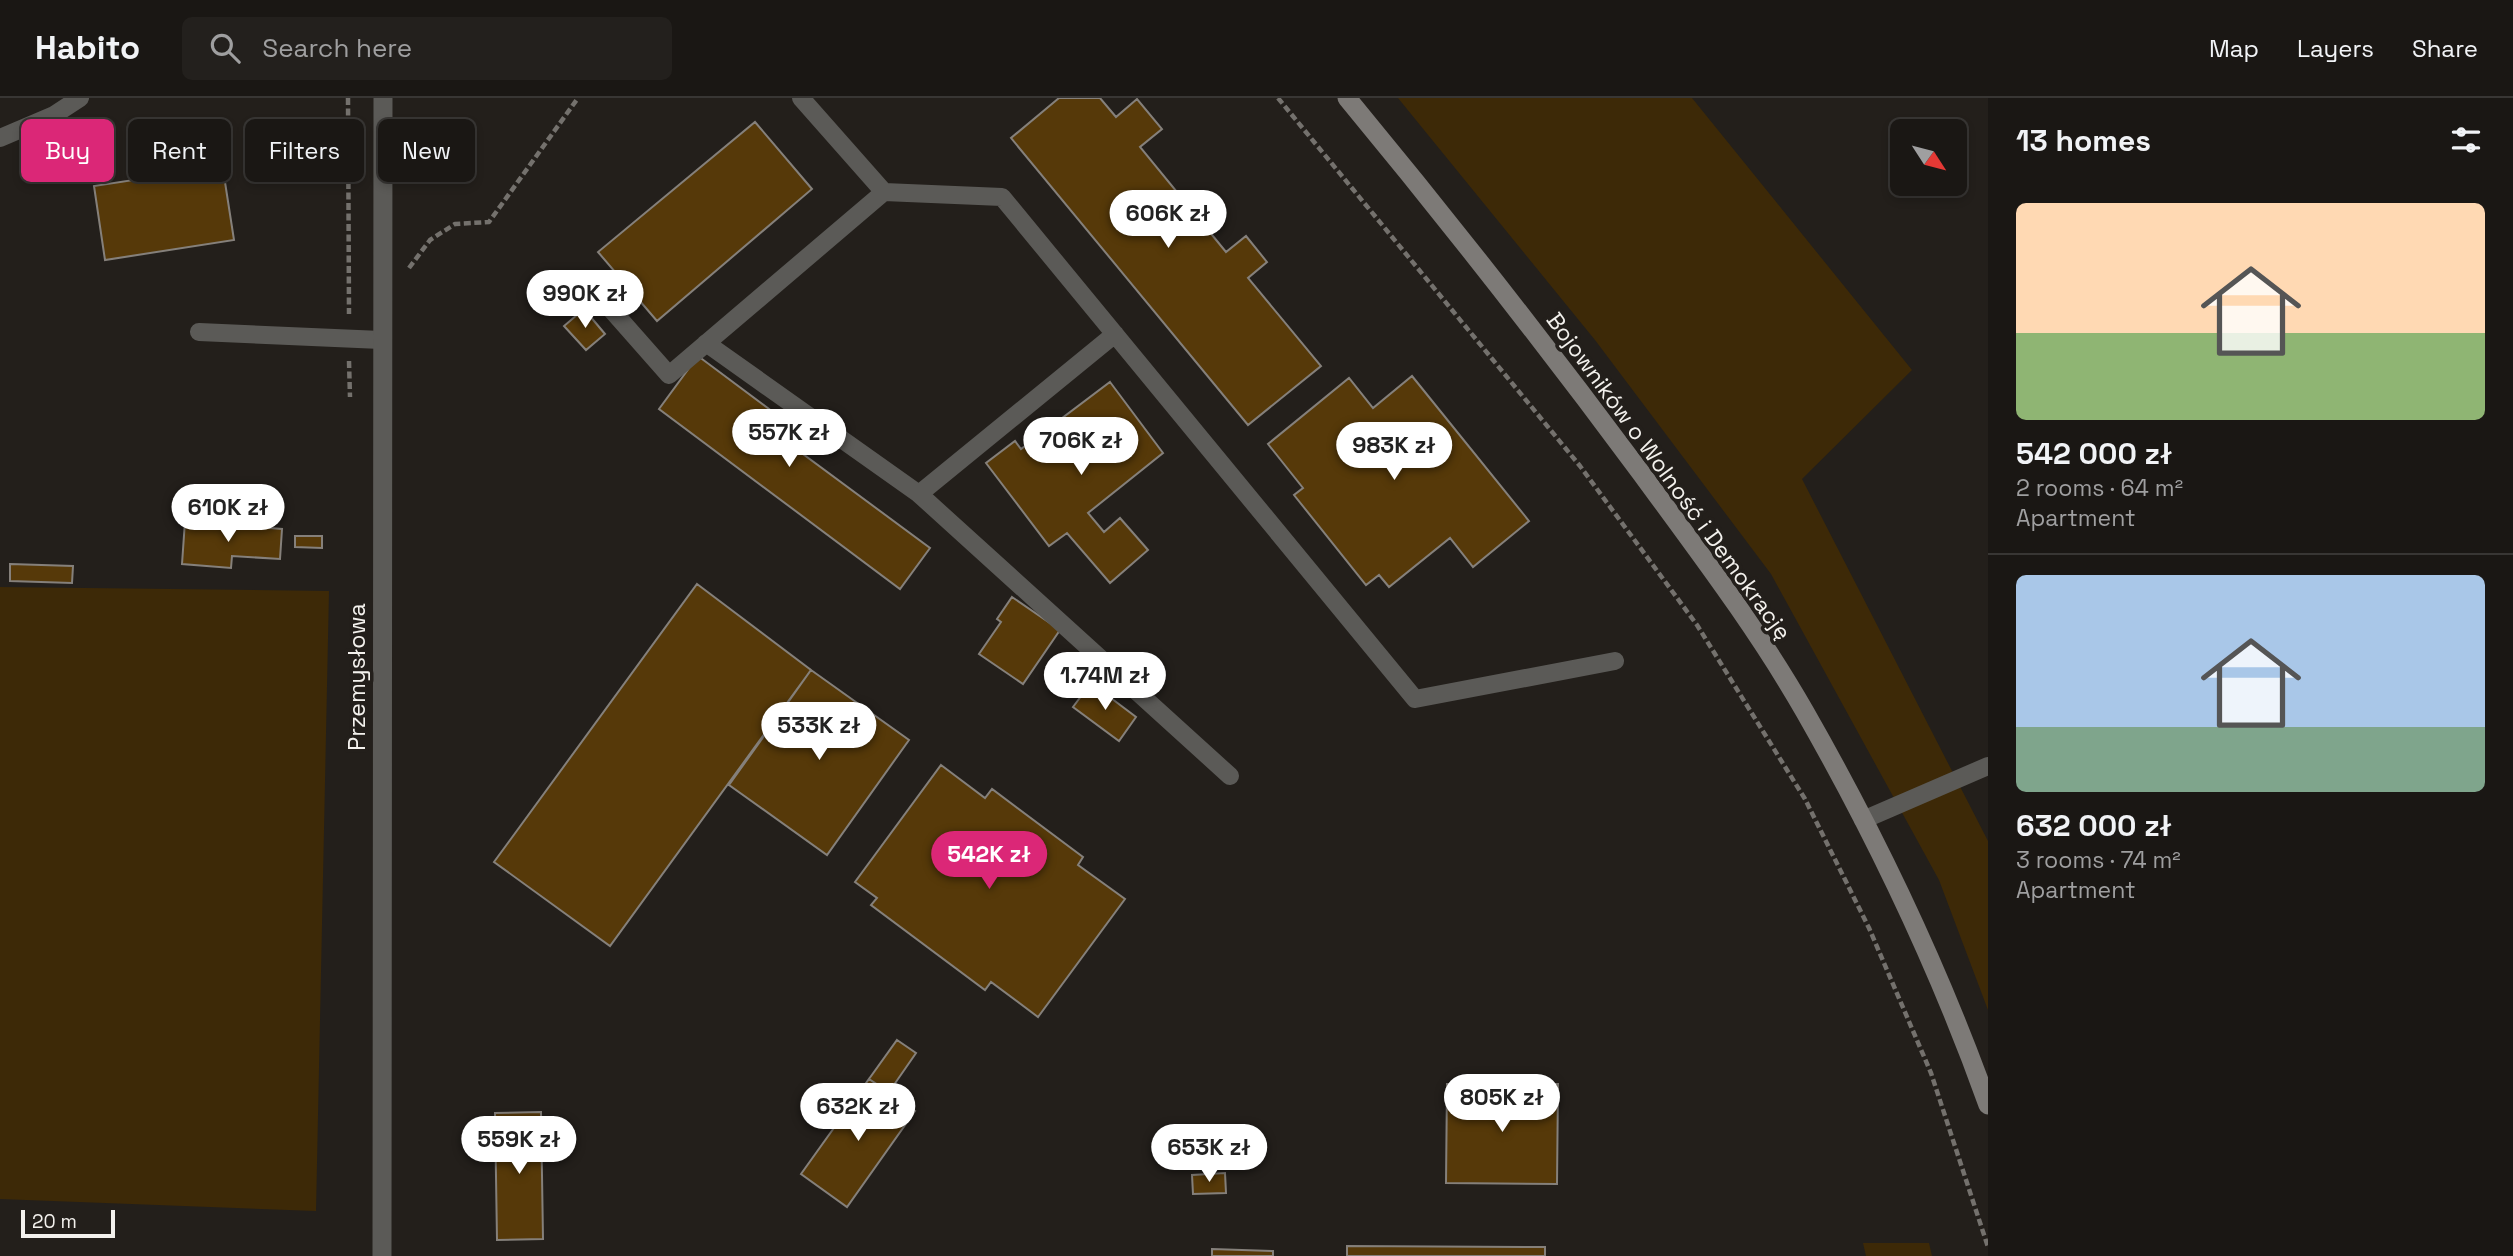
<!DOCTYPE html>
<html lang="en">
<head>
<meta charset="utf-8">
<style>
	:root { --surface:#1a1714; --page:#23201d; --text:#f1f3f6; --muted:#9f9fa0; --line:#383634; --accent:#db2777 }
	body { margin:0; font-family:"Space Grotesk",sans-serif; background:var(--page); color:var(--text); height:100vh; display:flex; flex-direction:column; font-size:26px; white-space:nowrap }
	* { box-sizing:border-box; margin:0 }
	p { font-size:23px; color:var(--muted) }
	.icon { flex:none; width:38px; height:38px; fill:none; stroke:currentColor; stroke-width:2; stroke-linecap:round; stroke-linejoin:round }
	.map { position:relative; flex:1; overflow:hidden }
	.sheet { display:flex; flex-direction:column; background:var(--surface); width:525px }
	.sheet>* { flex:none }
	.guide { position:absolute; left:21px; top:21px; width:665px; height:63px; display:flex; gap:14px }
	.needle { width:46px; rotate:126deg }
	.buttons { position:absolute; left:1890px; top:21px; display:grid; gap:14px }
	.buttons a { display:grid; place-items:center; width:77px; height:77px; border-radius:10px; background:var(--surface); box-shadow:0 4px 10px #0003,0 0 0 2px var(--line); font-size:35px }
	.scale { position:absolute; left:21px; bottom:18px; width:94px; box-sizing:border-box; padding-left:7px; border:4px solid #f3f1ed; border-top:0; font-size:19px; line-height:24px; white-space:nowrap; color:#f3f1ed; -webkit-text-stroke:5px #231f1b; paint-order:stroke }
	.price { position:absolute; translate:-50% -60px; padding:0 16px; border-radius:24px; background:#fff; color:#222; font-size:23px; line-height:46px; filter:drop-shadow(0 2px 4px #0008) }
	.price::after { content:''; position:absolute; left:50%; top:42px; width:21px; height:16px; margin-left:-10px; background:inherit; clip-path:polygon(0 0,100% 0,50% 100%) }
	.price.current { background:var(--accent); color:#fff }
	ul { padding:0; list-style:none }
	li { display:grid; align-content:center; gap:14px; height:371px; padding:0 28px }
	li+li { border-top:2px solid var(--line) }
	li span { display:grid; place-items:center; height:217px; border-radius:10px; color:#555 }
	li>.icon { margin-inline-start:auto }
	span .icon { width:126px; height:126px; fill:#fffc; stroke-width:1 }
	li b { font-size:30px }
	h2 { display:flex; justify-content:space-between; align-items:center; height:84px; padding:0 28px; font-size:30px }
	.chip { padding:0 24px; border-radius:10px; background:var(--surface); box-shadow:0 4px 10px #0003,0 0 0 2px var(--line); font-size:24px; line-height:63px }
	.chip.current { background:var(--accent); color:#fff }
	header { display:flex; align-items:center; gap:42px; box-sizing:border-box; height:98px; padding:0 35px; background:var(--surface); border-bottom:2px solid var(--line) }
	header strong { font-size:33px }
	nav { display:flex; gap:38px; margin-inline-start:auto; font-size:24px }
	.search { width:490px; height:63px; background:var(--page); display:flex; align-items:center; gap:18px; box-sizing:border-box; padding:0 24px; border-radius:10px; color:var(--muted); font-size:26px }
	main { display:flex; flex:1; min-height:0 }
	.map>svg:first-child { display:block }
	.green { fill:#3d2907 }
	.building { fill:#563909; stroke:#85807b; stroke-width:2 }
	.lines { fill:none; stroke-linecap:round; stroke-linejoin:round }
	.path { stroke:#74716d; stroke-width:4.5; stroke-dasharray:7 3.5; stroke-linecap:butt }
	.service { stroke:#5b5a57; stroke-width:18 }
	.tertiary { stroke:#5b5a57; stroke-width:19 }
	.secondary { stroke:#7d7a77; stroke-width:19 }
	.labels { text-anchor:middle; dominant-baseline:central; stroke-width:7; stroke-linejoin:round; paint-order:stroke }
	.street-label { font-size:23px; fill:#f3f1ed; stroke:#231f1b }
</style>
</head>
<body>
<header>
<strong>Habito</strong>
<div class="search"><svg class="icon" aria-label="search" viewBox="0 0 24 24"><circle cx="10" cy="10" r="6"/><path d="M15 15l6 6"/></svg>Search here</div>
<nav><a>Map</a><a>Layers</a><a>Share</a></nav>
</header>
<main>
<div class="map">
<svg width="1988" height="1158" viewBox="0 0 1988 1158">
	<rect width="100%" height="100%" fill="#231f1b"/>
	<!-- green -->
	<path class="green" d="M1398 0H1692L1912 272 1802 381 1988 743V912L1939 782 1771 476 1595 242Z
		M0 489 329 493 316 1113 0 1101Z
		M1863 1145H1929L1932 1158H1866Z"/>
	<!-- building -->
	<path class="building" d="M1059 0H1100L1116 19 1137 1 1162 31 1140 49 1226 154 1246 138 1267 164 1248 180 1321 268 1248 327 1011 40Z
		M755 24 812 91 657 223 598 154Z
		M220 52 234 142 105 162 94 88 186 74 184 58Z
		M584 211 605 236 586 252 564 228Z
		M698 258 813 344 803 356 930 450 900 491 659 311Z
		M1412 278 1529 423 1473 469 1450 440 1389 489 1379 477 1366 487 1294 397 1303 390 1268 346 1349 280 1373 310Z
		M1110 284 1163 355 1088 415 1104 434 1120 420 1148 452 1110 485 1067 435 1049 448 986 365 1015 343 1021 351Z
		M185 423 282 431 280 461 232 458 231 470 182 466Z
		M295 438H322V450L295 449Z
		M10 466 73 468 72 485 10 483Z
		M697 486 811 572 610 848 494 764Z
		M1012 499 1060 532 1023 586 979 556 1001 524 997 521Z
		M811 572 909 642 827 757 729 687Z
		M1091 585 1136 619 1119 643 1073 609Z
		M941 667 985 700 992 691 1083 759 1078 767 1125 801 1038 919 991 884 985 892 871 807 877 800 855 784Z
		M897 942 916 955 889 994 869 981Z
		M869 981 915 1013 847 1109 801 1076Z
		M1447 986H1558L1557 1086 1446 1085Z
		M541 1014 543 1141 497 1142 495 1015Z
		M1225 1075 1226 1095 1193 1096 1192 1077Z
		M1347 1148 1545 1149V1158H1347Z
		M1212 1151 1273 1153V1158H1212Z"/>
	<g class="lines">
		<!-- path -->
		<path class="path" d="M348 0 349 216
			M1278 0 1580 368 1697 527 1805 701 1869 830 1931 975 1988 1149
			M409 170 430 142 455 126 489 124 578 0
			M349 263 350 299"/>
		<!-- service -->
		<path class="service" d="M801 0 884 94 1002 99 1415 601 1615 563
			M0 40 54 17 80 0
			M587 184 669 277 884 94
			M199 234 381 242
			M706 245 919 396 1115 236
			M919 396 1230 678
			M1863 722 1988 668"/>
		<!-- tertiary -->
		<path class="tertiary" d="M382 1158 383 0"/>
		<!-- secondary -->
		<path class="secondary" d="M1347 0C1448 122 1546 247 1641 375 1698 453 1757 530 1805 614 1877 740 1939 870 1988 1007"/>
	</g>
	<g class="labels">
		<!-- street labels -->
		<g class="street-label">
			<text transform="translate(1669 378) rotate(54)">Bojowników o Wolność i Demokrację</text>
			<text transform="translate(357 579) rotate(-90)">Przemysłowa</text>
		</g>
	</g>
</svg>
<div class="buttons">
<a><svg class="needle" viewBox="-14 -14 28 28"><path d="M0-13l5 13h-10z" fill="#e53935"/><path d="M0 13l5-13h-10z" fill="#9f9fa0"/></svg></a>
</div>
<div class="scale">20 m</div>
<b class="price" style="left:1168px;top:152px">606K zł</b>
<b class="price" style="left:585px;top:232px">990K zł</b>
<b class="price" style="left:789px;top:371px">557K zł</b>
<b class="price" style="left:1081px;top:379px">706K zł</b>
<b class="price" style="left:1394px;top:384px">983K zł</b>
<b class="price" style="left:228px;top:446px">610K zł</b>
<b class="price" style="left:1105px;top:614px">1.74M zł</b>
<b class="price" style="left:819px;top:664px">533K zł</b>
<b class="price current" style="left:989px;top:793px">542K zł</b>
<b class="price" style="left:1502px;top:1036px">805K zł</b>
<b class="price" style="left:858px;top:1045px">632K zł</b>
<b class="price" style="left:519px;top:1078px">559K zł</b>
<b class="price" style="left:1209px;top:1086px">653K zł</b>
<div class="guide">
<a class="chip current">Buy</a>
<a class="chip">Rent</a>
<a class="chip">Filters</a>
<a class="chip">New</a>
</div>
</div>
<section class="sheet">
<h2>13 homes<svg class="icon" aria-label="filters" viewBox="0 0 24 24"><path d="M4 7h16M4 17h16"/><circle cx="9" cy="7" r="2"/><circle cx="15" cy="17" r="2"/></svg></h2>
<ul>
<li><span style="background:linear-gradient(#ffd9b3 60%,#8fb573 0)"><svg class="icon" aria-label="home" viewBox="0 0 24 24"><path d="M3 11l9-7 9 7M6 9v11h12V9"/></svg></span><div><b>542 000 zł</b><p>2 rooms · 64 m²</p><p>Apartment</p></div></li>
<li><span style="background:linear-gradient(#a9c7e8 70%,#7fa58c 0)"><svg class="icon" aria-label="home" viewBox="0 0 24 24"><path d="M3 11l9-7 9 7M6 9v11h12V9"/></svg></span><div><b>632 000 zł</b><p>3 rooms · 74 m²</p><p>Apartment</p></div></li>
</ul>
</section>
</main>
</body>
</html>
